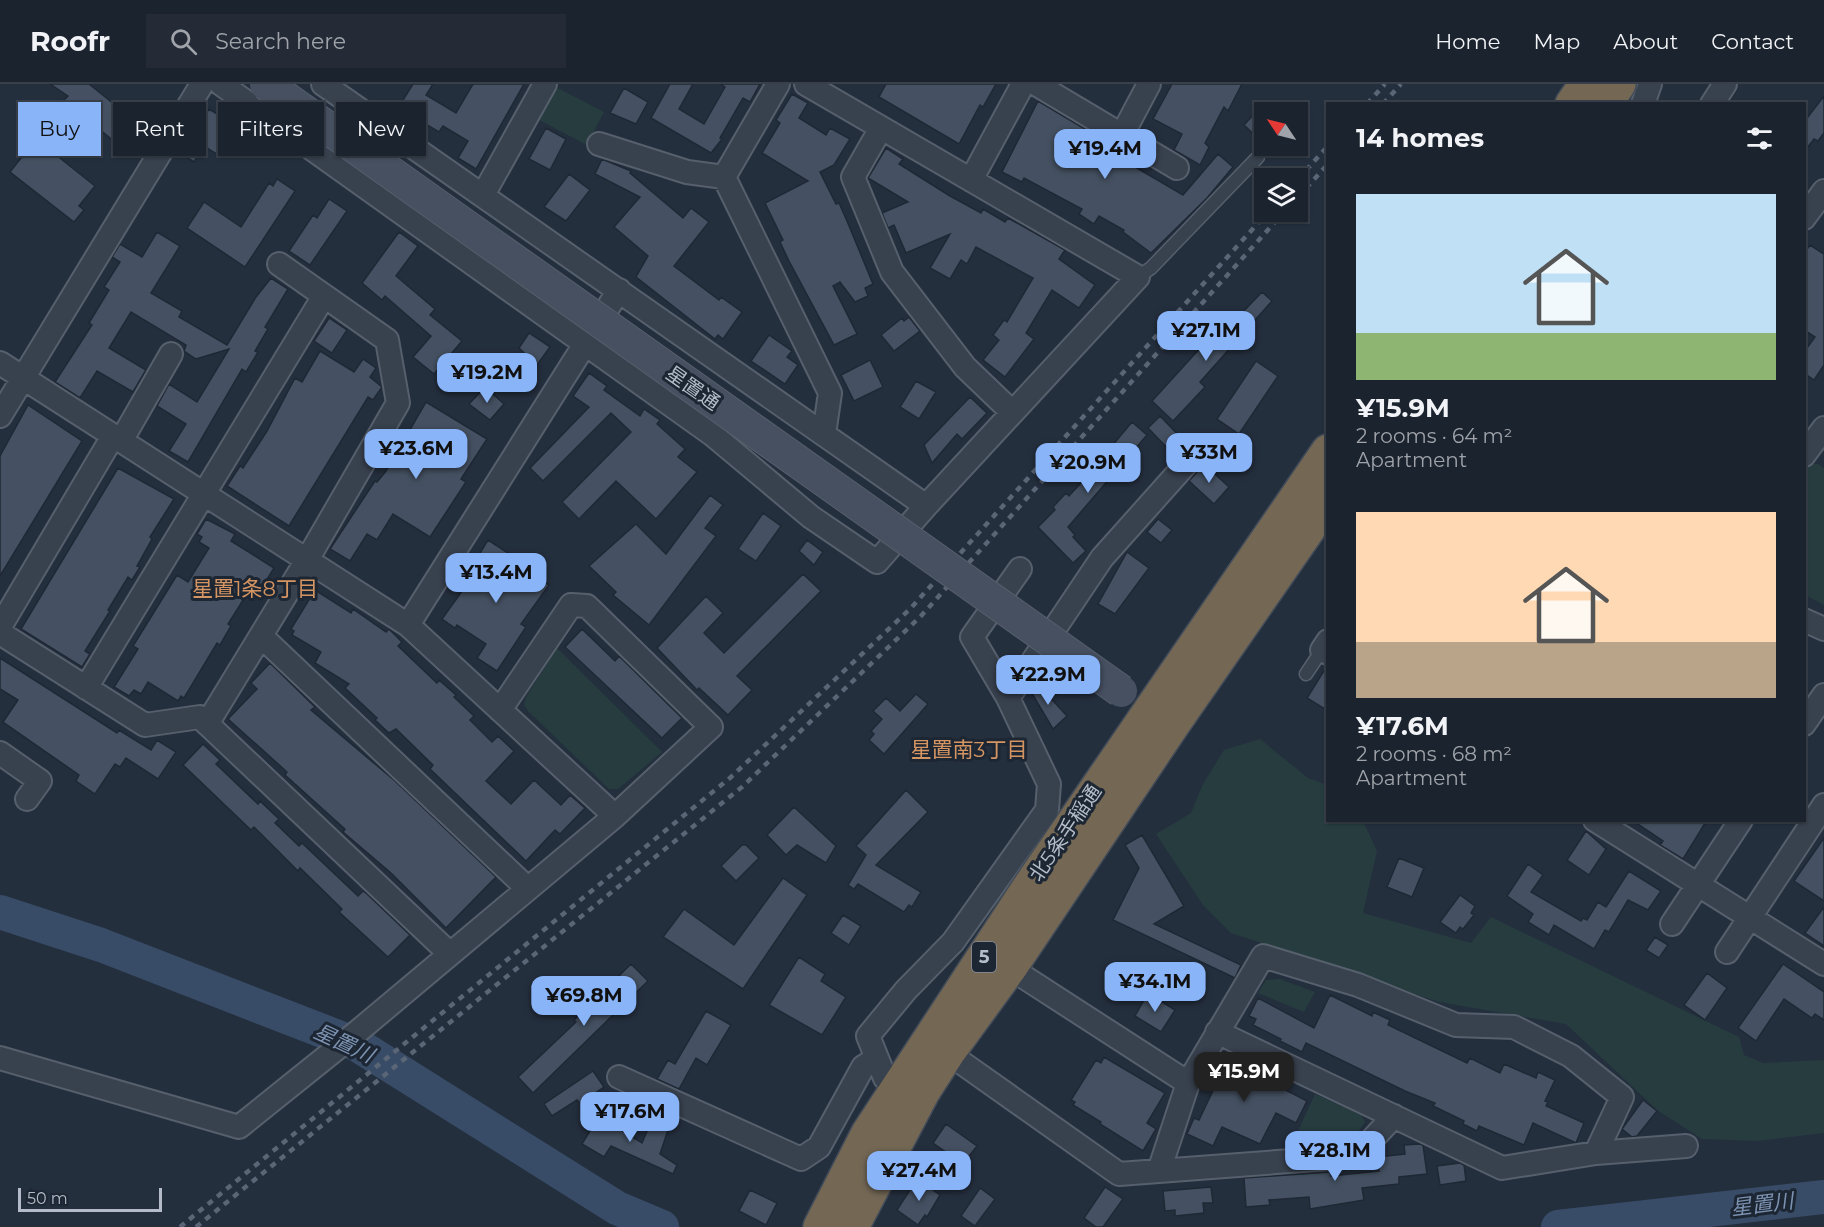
<!DOCTYPE html>
<html lang="en">
<head>
<meta charset="utf-8">
<style>
	:root { --surface:#1b232e; --page:#242b36; --text:#f1f3f6; --muted:#a0a4aa; --line:#39404a; --accent:#8ab4f8 }
	body { margin:0; font-family:Montserrat,"Noto Sans JP",sans-serif; background:var(--page); color:var(--text); height:100vh; display:flex; flex-direction:column; font-size:22px; white-space:nowrap }
	* { box-sizing:border-box; margin:0 }
	p { font-size:20px; color:var(--muted) }
	.icon { flex:none; width:33px; height:33px; fill:none; stroke:currentColor; stroke-width:2; stroke-linecap:round; stroke-linejoin:round }
	.map { position:relative; flex:1; overflow:hidden }
	.drawer { position:absolute; left:1326px; top:18px; width:480px; height:720px; display:flex; flex-direction:column; background:var(--surface); border-radius:0px; box-shadow:0 2px 4px #0004,0 0 0 2px var(--line) }
	.drawer>* { flex:none }
	.banner { position:absolute; left:18px; top:18px; width:570px; height:54px; display:flex; gap:12px }
	.needle { width:39px; rotate:305deg }
	.buttons { position:absolute; left:1254px; top:18px; display:grid; gap:12px }
	.buttons a { display:grid; place-items:center; width:54px; height:54px; border-radius:0px; background:var(--surface); box-shadow:0 2px 4px #0004,0 0 0 2px var(--line); font-size:30px }
	.scale { position:absolute; left:18px; bottom:15px; width:144px; box-sizing:border-box; padding-left:6px; border:3px solid #b4bcc9; border-top:0; font-size:16px; line-height:21px; white-space:nowrap; color:#b4bcc9; -webkit-text-stroke:4px #1d2633; paint-order:stroke }
	.price { position:absolute; translate:-50% -51px; padding:0 14px; border-radius:12px; background:var(--accent); color:#111; font-size:20px; line-height:39px; filter:drop-shadow(0 2px 3px #0008) }
	.price::after { content:''; position:absolute; left:50%; top:36px; width:18px; height:14px; margin-left:-9px; background:inherit; clip-path:polygon(0 0,100% 0,50% 100%) }
	.price.selected { background:#222; color:#fff }
	ul { padding:0; list-style:none }
	li { display:grid; align-content:center; gap:12px; height:318px; padding:0 30px }
	li span { display:grid; place-items:center; height:186px; border-radius:0px; color:#555 }
	li>.icon { margin-inline-start:auto }
	span .icon { width:108px; height:108px; fill:#fffc; stroke-width:1 }
	li b { font-size:26px }
	h2 { display:flex; justify-content:space-between; align-items:center; height:72px; padding:0 30px; font-size:26px }
	.tag { padding:0 21px; border-radius:0px; background:var(--surface); box-shadow:0 2px 4px #0004,0 0 0 2px var(--line); font-size:21px; line-height:54px }
	.tag.selected { background:var(--accent); color:#111 }
	header { display:flex; align-items:center; gap:36px; box-sizing:border-box; height:84px; padding:0 30px; background:var(--surface); border-bottom:2px solid var(--line) }
	header strong { font-size:28px }
	nav { display:flex; gap:33px; margin-inline-start:auto; font-size:21px }
	.search { width:420px; height:54px; background:var(--page); display:flex; align-items:center; gap:15px; box-sizing:border-box; padding:0 21px; border-radius:0px; color:var(--muted); font-size:22px }
	.map>svg:first-child { display:block }
	.green { fill:#263c3f }
	.lines { fill:none; stroke-linecap:round; stroke-linejoin:round }
	.river { stroke:#394c67; stroke-width:34 }
	.building { fill:#455162; stroke:#1f2835; stroke-width:1.5 }
	.lane-casing { stroke:#565f6c; stroke-width:15 }
	.street-casing { stroke:#565f6c; stroke-width:26 }
	.highway-casing { stroke:#434c59; stroke-width:36 }
	.lane { stroke:#38414e; stroke-width:12 }
	.street { stroke:#38414e; stroke-width:22 }
	.highway { stroke:#746855; stroke-width:33 }
	.rail { stroke:#5a6575; stroke-width:4.5; stroke-dasharray:6 6; stroke-linecap:butt }
	.secondary-bridge-casing { stroke:#565f6c; stroke-width:34; stroke-linecap:butt }
	.secondary-bridge { stroke:#465061; stroke-width:32 }
	.labels { text-anchor:middle; dominant-baseline:central; stroke-width:6; stroke-linejoin:round; paint-order:stroke }
	.shield { fill:#1d2633; stroke:#878f9c; stroke-width:1.5 }
	.shield-label { font-size:18px; font-weight:bold; fill:#b4bcc9 }
	.street-label { font-size:20px; fill:#b4bcc9; stroke:#1d2633 }
	.neighbourhood-label { font-size:21px; fill:#d59563; stroke:#1d2633 }
	.water-label { font-size:21px; font-style:italic; fill:#7c92b1; stroke:#1d2633 }
</style>
</head>
<body>
<header>
<strong>Roofr</strong>
<div class="search"><svg class="icon" aria-label="search" viewBox="0 0 24 24"><circle cx="10" cy="10" r="6"/><path d="M15 15l6 6"/></svg>Search here</div>
<nav><a>Home</a><a>Map</a><a>About</a><a>Contact</a></nav>
</header>
<div class="map">
<svg width="1824" height="1143" viewBox="0 0 1824 1143">
	<rect width="100%" height="100%" fill="#242f3e"/>
	<!-- green -->
	<path class="green" d="M554 2 604 28 587 61 537 35Z
		M1810 380H1818L1824 384V521L1805 511 1804 388Z
		M557 564 662 668 618 705H609L528 627 524 621 526 613Z
		M1260 655 1308 694 1327 701 1328 736 1363 737 1377 767 1363 829 1471 859 1491 833 1739 953 1744 971 1763 979 1824 976V1049L1758 1057 1702 1055 1657 1026 1566 940 1439 918 1231 849 1203 821 1156 750 1191 729 1203 700 1224 666Z
		M1280 895 1315 908 1304 928 1258 909 1266 896Z
		M1315 1010 1361 1031 1365 1038 1358 1048 1291 1062Z"/>
	<g class="lines">
		<!-- river -->
		<path class="river" d="M0 828 101 861 356 960 617 1124 662 1143
			M1558 1143 1824 1113"/>
	</g>
	<!-- building -->
	<path class="building" d="M50 0H89L145 45 127 68 64 16 68 12Z
		M413 0H433L426 11 456 29 473 0H524L476 85 458 74 468 57 443 42 439 48 417 35 413 40 395 29Z
		M670 0H693L679 25 704 40 725 3 720 0H760L750 18 743 14 720 54 722 55 711 69 651 34Z
		M886 0H996L983 23 980 21 959 60 879 13Z
		M1172 0H1242L1228 27 1224 23 1205 59 1209 63 1200 81 1174 66 1182 50 1153 35Z
		M624 4 648 18 636 40 610 29Z
		M792 10 808 19 799 34 826 51 830 44 850 55 834 81 820 88 836 120 839 119 847 137 873 200 865 204 868 212 855 218 840 198 833 202 857 250 834 261 789 177 780 158 783 156 765 119 808 97 762 69 780 39 776 36Z
		M1824 12V49L1818 57 1814 55 1804 68V38Z
		M1038 17 1085 45 1082 52 1183 111 1218 70 1233 83 1207 114 1151 169 1123 148 1124 146 1099 132 1094 140 1079 130 1082 125 1024 94 1022 98 1002 88Z
		M1264 19V60L1244 41Z
		M209 25 232 39 230 44 239 49 229 65 223 62 218 71 204 62 194 78 177 67 189 49 192 51Z
		M546 44 566 55 550 86 529 75Z
		M36 55 95 102 79 122 84 126 74 138 10 88Z
		M886 64 903 75 899 80 950 112 981 129 983 125 1005 138 1008 134 1065 166 1059 175 1095 201 1079 224 1052 206 1026 249 1034 255 1005 293 983 276 999 256 993 251 1004 236 1007 238 1033 194 976 163 967 180 961 176 950 195 930 184 950 150 906 169 894 141 888 144 882 129 908 118 868 94Z
		M602 75 631 87 630 89 683 134 691 124 709 138 674 182 719 216 721 213 742 228 723 255 718 251 715 255 636 193 648 172 614 143 640 113 595 90Z
		M569 90 590 106 566 137 544 123Z
		M277 95 295 107 245 183 187 144 204 118 241 143 269 99 273 102Z
		M329 115 347 127 310 181 289 167 313 131 317 134Z
		M157 148 180 162 151 209 182 227 179 233 227 261 256 213 271 194 288 205 265 243 268 245 255 267 258 268 246 288 242 285 188 378 169 367 186 340 157 322 169 300 197 318 229 265 196 275 184 267 186 261 131 228 109 264 146 286 133 308 97 287 80 314 55 298 92 241 89 239 109 206 104 203 120 178 112 173 120 160 142 173Z
		M399 148 418 162 396 192 435 225 430 231 462 257 434 290 413 273 431 252 385 212 382 216 362 199Z
		M1810 161 1824 170V281L1814 296 1804 289V268L1815 253 1804 246V169Z
		M1262 208 1272 217 1200 298 1205 303 1173 337 1152 317 1213 250 1218 254Z
		M909 233 920 247 894 267 881 251 902 234 904 237Z
		M329 234 347 246 332 269 314 257Z
		M529 249 550 263 537 281 519 264Z
		M769 251 792 267 787 273 798 281 785 300 751 277Z
		M320 267 354 288 363 275 376 284 370 293 382 303 373 316 368 313 289 442 227 402 240 382 243 384 267 347 295 294 302 298Z
		M870 276 883 303 854 317 841 291Z
		M1256 277 1278 292 1239 350 1217 335Z
		M589 289 607 302 604 306 640 332 644 325 660 336 657 340 685 365 678 373 697 388 656 435 616 397 579 435 562 418 631 348 611 329 543 397 530 384 589 323 573 312Z
		M916 297 936 308 919 335 900 323Z
		M485 303 504 320 490 336 469 320Z
		M970 313 987 329 962 355 957 350 932 379 924 361Z
		M426 318 487 355 461 395 466 398 430 453 393 430 377 456 367 450 350 477 330 465 375 397 377 398 386 387Z
		M28 321 82 357 0 492V372Z
		M1160 332 1186 359 1175 372 1148 344Z
		M1132 338 1147 351 1068 443 1075 451 1073 453 1086 467 1073 479 1038 443 1055 426 1053 423 1066 409 1069 412 1102 376 1101 375Z
		M1204 380 1229 403 1214 420 1189 397Z
		M118 384 174 415 150 453 152 455 137 482 140 483 132 496 128 493 108 526 110 527 85 567 90 570 82 583 21 545Z
		M710 411 723 421 705 444 716 452 649 541 613 511 616 508 589 482 636 440 666 470Z
		M763 429 781 442 756 477 738 465Z
		M206 435 235 450 231 457 274 484 263 502 255 497 228 540 231 542 220 561 217 559 184 614 181 612 178 617 148 598 141 610 134 606 129 612 114 603 138 565 133 562 177 491 188 498 209 464 199 458 202 453 197 450Z
		M1158 435 1172 446 1161 459 1147 448Z
		M488 456 511 471 508 476 549 501 521 540 526 543 497 587 477 574 486 560 457 541 455 544 442 535 483 478 477 474Z
		M807 456 823 468 814 481 799 467Z
		M1127 468 1149 484 1115 530 1098 520Z
		M803 490 821 507 737 592 752 606 728 631 699 604 697 606 657 564 706 512 723 529 704 549 724 569Z
		M315 506 351 529 353 525 386 548 389 545 402 558 398 562 437 599 439 596 456 611 454 613 474 632 470 636 492 658 498 652 514 667 486 697 511 720 534 696 561 721 570 711 585 724 560 750 555 746 526 777 430 685 433 681 396 645 389 649 375 636 377 634 345 604 349 600 315 579 321 568 292 551 294 547 291 545Z
		M582 545 615 577 619 572 682 634 662 654 565 563Z
		M0 574 117 649 119 646 151 666 157 656 176 668 158 695 126 674 120 683 115 680 95 710 76 697 79 691 3 638 18 616 0 605Z
		M270 579 315 623 311 626 394 696 496 793 446 844 391 789 343 748 345 745 285 691 287 688 228 635 257 605 251 599Z
		M1327 582H1328V627L1307 614Z
		M1035 597 1067 632 1053 645 1030 606Z
		M916 610 928 620 884 670 869 656 874 650 871 647 882 635 873 627 886 614 900 627Z
		M203 660 220 676 216 680 258 720 260 717 279 735 275 739 299 762 302 759 358 812 363 807 367 810 410 851 388 873 339 828 342 825 300 784 298 787 254 743 251 746 183 681Z
		M906 706 928 728 876 781 921 808 912 823 909 821 904 828 858 800 854 805 848 801 866 771 856 762Z
		M794 723 836 762 826 779 797 761 786 771 767 751Z
		M1632 736H1707L1683 775 1660 761 1663 757Z
		M1586 747 1606 765 1589 791 1567 776Z
		M1142 751 1184 822 1154 840 1241 881 1235 894 1113 836 1139 784 1125 761Z
		M1824 754V817L1794 797Z
		M742 761H746L759 774 736 797 721 782Z
		M1399 774 1424 784 1412 813 1387 803Z
		M1528 780 1543 791 1531 808 1581 837 1583 834 1587 836 1598 818 1606 823 1629 787 1661 807 1648 826 1628 816 1609 848 1605 846 1594 865 1554 841 1549 851 1528 838 1533 830 1507 812Z
		M783 794 807 811 743 905 663 853 684 825 734 861Z
		M1460 811 1475 822 1471 829 1474 831 1463 845 1460 843 1456 849 1440 838Z
		M1824 823V862L1805 849Z
		M843 831 861 842 849 861 831 849Z
		M1655 853 1668 861 1659 874 1646 866Z
		M799 873 825 890 821 897 846 913 822 951 769 921Z
		M631 880 648 897 533 1009 518 993 576 938 574 936Z
		M1783 880 1824 908V936L1815 930 1812 934 1784 915 1756 957 1738 944Z
		M1707 889 1727 904 1705 936 1684 921Z
		M1148 909 1175 926 1161 948 1135 932Z
		M1330 911 1372 932 1373 928 1390 936 1388 941 1467 979 1470 974 1500 989 1504 980 1536 994 1538 988 1555 996 1545 1017 1548 1018 1546 1022 1584 1039 1576 1059 1533 1039 1524 1061 1479 1042 1477 1047 1463 1040 1464 1037 1433 1022 1435 1019 1405 1007 1306 959 1302 968 1280 957 1281 955 1253 941 1256 935 1249 932 1258 914 1314 944Z
		M706 927 731 941 707 981 696 974 679 1005 657 995 668 976 675 980Z
		M1229 969 1275 993 1272 999 1307 1017 1296 1039 1276 1029 1260 1060 1222 1043 1213 1062 1187 1050 1194 1034 1199 1036 1217 998 1212 995 1218 981Z
		M1104 973 1165 1009 1147 1039 1156 1045 1143 1067 1100 1040 1101 1038 1073 1021 1075 1018 1071 1016 1096 976 1101 979Z
		M593 987 604 1003 580 1019 577 1016 552 1032 544 1020Z
		M1643 1016 1657 1027 1637 1052 1632 1053 1622 1045Z
		M599 1032 642 1059 651 1038 668 1046 660 1070 677 1081 673 1090 611 1062 604 1073 582 1060Z
		M946 1040 977 1062 963 1080 933 1059Z
		M1419 1060 1423 1061 1427 1090 1399 1093V1100L1362 1104 1364 1116 1310 1125 1309 1113 1269 1116 1270 1121 1246 1123 1244 1094 1330 1088 1331 1092 1379 1087 1377 1073 1405 1070 1404 1061Z
		M1460 1079 1464 1081 1466 1097 1440 1101 1437 1082Z
		M917 1095 940 1111 927 1133 925 1131 918 1141 897 1126Z
		M1105 1103 1123 1115 1103 1143H1096L1084 1134Z
		M1211 1103 1213 1119H1203L1204 1129 1175 1132V1126L1165 1127 1163 1107Z
		M980 1104 995 1115 975 1142 961 1132Z
		M750 1106 777 1119 766 1141 739 1127Z"/>
	<g class="lines">
		<defs>
			<path id="lane" d="M1138 193 1151 184 1258 73
				M1306 590 1322 566"/>
			<path id="street" d="M221 0 713 351 811 433 877 478 926 422 323 0
				M778 0 724 93 830 309 824 350
				M806 0 1138 193 926 422
				M1036 0 1177 84
				M1643 20 1650 0
				M1712 20 1725 0
				M881 44 853 93 892 188 965 283 1012 328
				M1122 51 1149 0
				M599 60 687 88 724 93
				M971 96 1023 0
				M483 111 545 0
				M1804 134 1824 107
				M0 279 408 541 615 732
				M0 332 202 0
				M121 357 171 270
				M1804 371 1824 344
				M1804 536 1824 545
				M408 541 619 206
				M0 543 113 352
				M0 549 145 641 200 633 449 869
				M261 552 527 804
				M1328 557 1322 566 1328 569
				M86 604 324 212
				M1008 614 1102 474 1202 362
				M207 640 307 476 398 319 387 256 279 180
				M1804 640 1824 611
				M0 669 40 697 27 715
				M1595 736 1824 880
				M1672 840 1741 736
				M1727 868 1824 721
				M1010 884 1188 999
				M1217 948 1502 1084 1596 1069 1686 1062
				M948 969 1119 1090 1357 1072 1394 1032
				M0 974 239 1043 356 949 615 732 711 643 587 522 571 521 500 626
				M619 993 801 1075 819 1063 863 983 877 974
				M913 1005 885 994 868 952 906 906 953 858 1047 726 1049 700 1008 614 972 553 1020 485
				M1159 1087 1188 999 1263 872 1358 901 1456 941 1514 943 1571 972 1622 1013 1596 1069"/>
			<path id="highway" d="M1572 20 1586 0
				M1605 20 1619 0
				M820 1143 868 1049 1033 797 1328 367
				M852 1143 923 1008 948 969 1010 884 1172 642 1328 417"/>
		</defs>
		<!-- lane casing -->
		<use href="#lane" class="lane-casing"/>
		<!-- street casing -->
		<use href="#street" class="street-casing"/>
		<!-- highway casing -->
		<use href="#highway" class="highway-casing"/>
		<!-- lane -->
		<use href="#lane" class="lane"/>
		<!-- street -->
		<use href="#street" class="street"/>
		<!-- highway -->
		<use href="#highway" class="highway"/>
		<!-- rail -->
		<path class="rail" d="M1367 20 1385 0
			M1383 20 1401 0
			M1298 95 1328 62
			M1298 113 1328 80
			M180 1143 731 693 910 525 1268 128
			M196 1143 742 703 921 532 1284 128"/>
		<defs>
			<path id="secondary-bridge" d="M266 0 1121 607"/>
		</defs>
		<!-- secondary-bridge casing -->
		<use href="#secondary-bridge" class="secondary-bridge-casing"/>
		<!-- secondary-bridge -->
		<use href="#secondary-bridge" class="secondary-bridge"/>
	</g>
	<g class="labels">
		<!-- shield labels -->
		<rect class="shield" x="972" y="858" width="24" height="30" rx="4.5"/>
		<g class="shield-label">
			<text x="984" y="873">5</text>
		</g>
		<!-- street labels -->
		<g class="street-label">
			<text transform="translate(693 304) rotate(35)">星置通</text>
			<text transform="translate(1065 749) rotate(-56)">北5条手稲通</text>
		</g>
		<!-- neighbourhood labels -->
		<g class="neighbourhood-label">
			<text x="255" y="504">星置1条8丁目</text>
			<text x="969" y="665">星置南3丁目</text>
		</g>
		<!-- water labels -->
		<g class="water-label">
			<text transform="translate(344 959) rotate(25)">星置川</text>
			<text transform="translate(1762 1120) rotate(-7)">星置川</text>
		</g>
	</g>
</svg>
<div class="buttons">
<a><svg class="needle" viewBox="-14 -14 28 28"><path d="M0-13l5 13h-10z" fill="#e53935"/><path d="M0 13l5-13h-10z" fill="#a0a4aa"/></svg></a>
<a><svg class="icon" aria-label="layers" viewBox="0 0 24 24"><path d="M12 4l9 5-9 5-9-5zM3 14l9 5 9-5"/></svg></a>
</div>
<div class="scale">50 m</div>
<b class="price" style="left:1105px;top:96px">¥19.4M</b>
<b class="price" style="left:1206px;top:278px">¥27.1M</b>
<b class="price" style="left:487px;top:320px">¥19.2M</b>
<b class="price" style="left:416px;top:396px">¥23.6M</b>
<b class="price" style="left:1209px;top:400px">¥33M</b>
<b class="price" style="left:1088px;top:410px">¥20.9M</b>
<b class="price" style="left:496px;top:520px">¥13.4M</b>
<b class="price" style="left:1048px;top:622px">¥22.9M</b>
<b class="price" style="left:1155px;top:929px">¥34.1M</b>
<b class="price" style="left:584px;top:943px">¥69.8M</b>
<b class="price selected" style="left:1244px;top:1019px">¥15.9M</b>
<b class="price" style="left:630px;top:1059px">¥17.6M</b>
<b class="price" style="left:1335px;top:1098px">¥28.1M</b>
<b class="price" style="left:919px;top:1118px">¥27.4M</b>
<div class="banner">
<a class="tag selected">Buy</a>
<a class="tag">Rent</a>
<a class="tag">Filters</a>
<a class="tag">New</a>
</div>
<section class="drawer">
<h2>14 homes<svg class="icon" aria-label="filters" viewBox="0 0 24 24"><path d="M4 7h16M4 17h16"/><circle cx="9" cy="7" r="2"/><circle cx="15" cy="17" r="2"/></svg></h2>
<ul>
<li><span style="background:linear-gradient(#bfe0f5 75%,#8fb573 0)"><svg class="icon" aria-label="home" viewBox="0 0 24 24"><path d="M3 11l9-7 9 7M6 9v11h12V9"/></svg></span><div><b>¥15.9M</b><p>2 rooms · 64 m²</p><p>Apartment</p></div></li>
<li><span style="background:linear-gradient(#ffd9b3 70%,#b9a48a 0)"><svg class="icon" aria-label="home" viewBox="0 0 24 24"><path d="M3 11l9-7 9 7M6 9v11h12V9"/></svg></span><div><b>¥17.6M</b><p>2 rooms · 68 m²</p><p>Apartment</p></div></li>
</ul>
</section>
</div>
</body>
</html>
